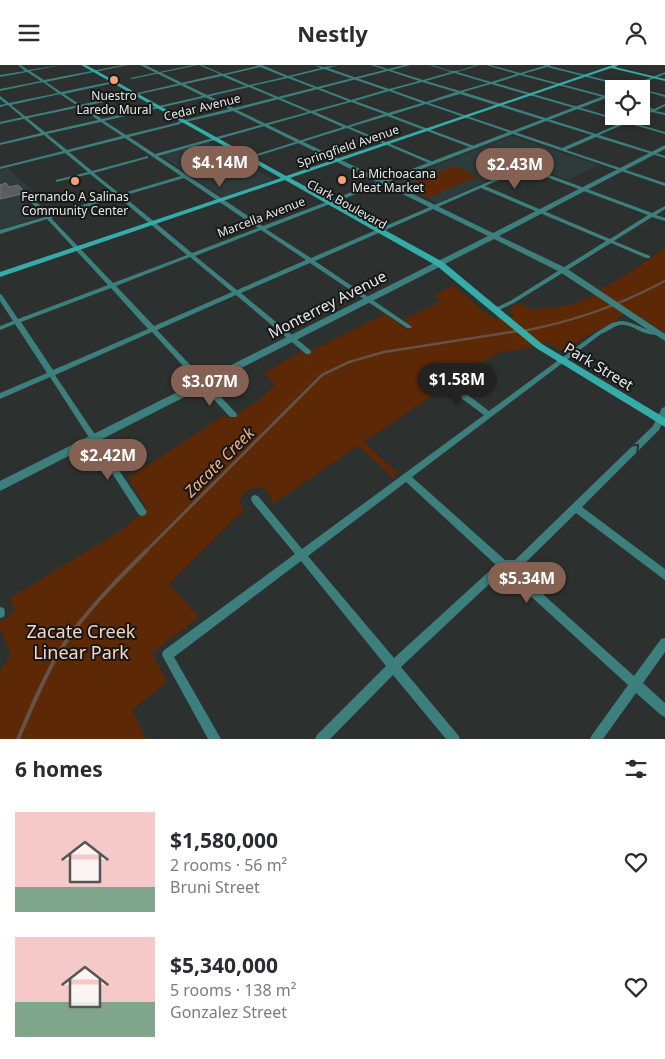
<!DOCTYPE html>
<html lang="en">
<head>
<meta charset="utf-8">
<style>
	:root { --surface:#fff; --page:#f2f2f3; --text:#2b2b33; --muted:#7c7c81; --accent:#846152 }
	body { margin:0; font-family:"Noto Sans",sans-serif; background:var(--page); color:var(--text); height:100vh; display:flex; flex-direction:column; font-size:19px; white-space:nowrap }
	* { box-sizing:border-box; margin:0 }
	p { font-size:16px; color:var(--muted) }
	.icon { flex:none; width:28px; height:28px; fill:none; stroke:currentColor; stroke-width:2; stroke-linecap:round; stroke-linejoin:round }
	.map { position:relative; height:674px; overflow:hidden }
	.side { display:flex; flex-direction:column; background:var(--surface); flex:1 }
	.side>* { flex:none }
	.buttons { position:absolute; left:605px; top:15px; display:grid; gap:10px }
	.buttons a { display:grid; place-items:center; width:45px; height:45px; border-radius:0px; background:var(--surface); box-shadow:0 2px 12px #0003; font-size:25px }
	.price { position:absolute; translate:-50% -42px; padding:0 11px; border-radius:18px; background:var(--accent); color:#fff; font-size:16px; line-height:32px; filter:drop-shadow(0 1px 2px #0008) }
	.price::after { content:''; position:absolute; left:50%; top:30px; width:15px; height:11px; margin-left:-8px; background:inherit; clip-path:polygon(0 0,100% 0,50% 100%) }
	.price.on { background:#222; color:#fff }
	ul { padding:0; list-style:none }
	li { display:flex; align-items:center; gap:15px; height:125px; padding:0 15px }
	li span { display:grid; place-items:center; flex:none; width:140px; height:100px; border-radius:0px; color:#555 }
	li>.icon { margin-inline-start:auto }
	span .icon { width:60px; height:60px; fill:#fffc; stroke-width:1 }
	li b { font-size:21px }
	h2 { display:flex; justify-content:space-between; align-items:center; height:60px; padding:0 15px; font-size:21px }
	header { display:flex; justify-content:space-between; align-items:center; height:65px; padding:0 15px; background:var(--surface); font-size:22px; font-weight:700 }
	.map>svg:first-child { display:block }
	.built { fill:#2f3a3a }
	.green { fill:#5c2805 }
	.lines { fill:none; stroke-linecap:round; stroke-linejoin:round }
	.stream-far3 { stroke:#665247; stroke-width:2 }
	.stream-far2 { stroke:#665247; stroke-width:2.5 }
	.stream-far1 { stroke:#665247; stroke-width:3 }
	.stream { stroke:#665247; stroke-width:4 }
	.building { fill:#5a5e5e; stroke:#717575 }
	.minor { fill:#3c7f7d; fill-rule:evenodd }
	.tertiary { fill:#3c7f7d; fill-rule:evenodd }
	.secondary { fill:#35aca8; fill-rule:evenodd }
	.oneway { stroke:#213636 }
	.poi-dot { fill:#f0a278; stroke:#161717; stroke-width:2 }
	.labels { text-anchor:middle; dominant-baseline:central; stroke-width:4; stroke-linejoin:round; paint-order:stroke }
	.far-poi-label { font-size:12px; fill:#e7e9e9; stroke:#161717 }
	.far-street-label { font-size:12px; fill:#e7e9e9; stroke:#161717 }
	.street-label { font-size:15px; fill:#e7e9e9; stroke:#161717 }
	.water-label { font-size:16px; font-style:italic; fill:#f4ae88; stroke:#161717 }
	.near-park-label { font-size:18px; fill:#f9d5c1; stroke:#161717 }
</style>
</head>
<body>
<header><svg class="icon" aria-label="menu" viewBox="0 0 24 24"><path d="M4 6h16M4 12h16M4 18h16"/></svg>Nestly<svg class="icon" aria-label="person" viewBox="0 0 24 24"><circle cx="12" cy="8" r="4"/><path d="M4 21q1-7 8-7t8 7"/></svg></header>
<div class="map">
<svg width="665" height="674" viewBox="0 0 665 674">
	<rect width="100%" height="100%" fill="#2c302f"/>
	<!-- built -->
	<path class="built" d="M511 71 599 100 568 115 525 99 437 138 394 117Z
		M208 77 274 115 222 132 160 90Z
		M8 103 34 127V131L23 134 38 153 0 164V105Z"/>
	<!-- green -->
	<path class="green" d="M454 101 478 111 428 133 404 121Z
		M665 183V268L631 246 623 249 613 258 586 271 564 287 547 277 528 283 498 288 452 317 446 306C439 302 431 301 425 308L426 315 432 319 445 322 364 377 398 408 393 413 358 381 270 441 272 433 265 424C253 420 242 425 240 438L244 445 169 519 199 552 152 588 167 617 132 645 146 674H0V606L11 590 0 563V557L15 547 10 533 120 466 147 444 128 413 225 350 229 354 257 337 275 320 265 307 301 287 313 285 384 249 407 264 412 261 403 255 441 236 434 231 453 220 493 254 513 251 509 243 519 238 533 245 569 240 603 228 600 225 629 208Z"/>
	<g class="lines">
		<!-- stream-far3 -->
		<path class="stream-far3" d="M655 221 665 216"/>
		<!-- stream-far2 -->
		<path class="stream-far2" d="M523 266C570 257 615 242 657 220
			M294 338 322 310 349 297 384 287 518 266"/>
		<!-- stream-far1 -->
		<path class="stream-far1" d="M146 486 295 337"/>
		<!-- stream -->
		<path class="stream" d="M18 674C34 637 50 597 74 565 96 536 122 510 147 485"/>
	</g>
	<!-- building -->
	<path class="building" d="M6 118 9 122 18 120 26 128 0 134V120Z"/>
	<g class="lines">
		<!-- minor -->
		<path class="minor" d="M18 0H21L28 5 62 0 30 6 44 15 123 0H128L46 17 61 27 115 16 114 18 64 29 102 54 246 21 222 11 135 30 133 29 220 9 199 0H202L223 9 257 1 256 0H262L288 11 321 3 314 0 324 2 339 0 328 3 389 24 419 16 371 0H375L423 15 451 7 429 0C437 0 444 5 452 6 461 7 471 0 480 0L457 7 491 17 517 9 486 0H490L520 8 544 1 543 0H550V1L665 30V32L641 25V24H634L547 2 523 9 614 33V35L520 10 495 18 626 56 636 51H641V50L651 45 641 42V40L654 44 665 39V41L655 46 665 48V50L652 47 630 57 665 67V69L627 58 599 70 665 91V93L596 72 566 85 665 118V121L426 39 391 50 474 81V83H472L387 51 350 62 433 97V99H431L347 63 244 95 241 94 343 62 311 48 158 91 263 161 321 139H325V141L266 164 311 193 525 101 652 148 665 141V144L656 150 665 153V156L652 152 614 176 650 191V193H646L611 178 514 238 495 247 492 245 493 244 510 236 606 176 481 123 315 196 411 261 412 262 411 263H407L310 198 241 228 310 285 311 287 310 289H306L236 230 157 265 236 348 237 350 236 352H230L152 267 55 310 145 444 147 447 145 450 142 451 139 450 50 312 0 334V328L47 308 15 259 0 265V261L13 256 0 236V229L2 230 18 254 108 220 47 154 0 169V165L45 152 26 132V130H30L49 150 116 130 90 109 56 117V115L88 107 65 88 0 104V102L63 86 44 70 0 80V78L41 68 8 40 0 42V40L6 39 0 34V31L9 38 58 28 43 17 0 26V24L41 16 27 7 0 12V10L25 6ZM260 2 285 12 249 20 226 10ZM324 4 385 25 351 35 291 12ZM454 8 488 18 460 26 426 16ZM288 13 348 36 311 46 252 21ZM422 17 456 27 426 37 392 25ZM491 19 623 57 596 69 463 27ZM249 22 308 47 155 89 129 72 180 59V57L126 70 104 56ZM389 26 422 38 388 48 355 36ZM60 29 98 55 45 67 11 40ZM460 29 592 70 562 83 429 38ZM351 37 384 49 347 61 315 47ZM101 57 122 71 67 85 47 69ZM125 73 181 111 120 129 94 108 148 93V91L92 106 69 87ZM525 104 648 150 610 174 485 121ZM184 113 258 163 192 188 123 131ZM118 132 187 190 113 218 51 153ZM261 165 306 195 237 225 195 191ZM190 192 232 227 154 261 116 221ZM111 223 148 264 53 305 21 257Z
			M193 0H198L132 14 130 13Z
			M620 256C631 256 639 262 649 265 654 267 657 266 661 268L660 269C643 273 633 258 620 260 614 261 607 267 601 269L412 412 505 495H515L653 361 662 343 665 342V353L659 365 582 442 665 504V515L662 513 576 448 520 503 516 505 634 611 661 574 665 573V587L643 618 665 638V652L661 650 636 628 603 674H590L592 670 628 620 503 506 401 602 458 670 460 674H446L393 610 330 674H315L317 670 386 601 301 496 174 592 221 674H208L162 590 163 586 295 489 252 437 251 434 252 431 255 430 258 431 302 484 484 350 434 313 433 311 434 309H440L489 346 597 267 612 258ZM406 417 496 500 394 593 308 491Z
			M0 542 4 543 5 548 4 552 0 553Z"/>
		<!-- tertiary -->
		<path class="tertiary" d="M140 0H145L234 43 404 0H411L237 45 383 115 614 27V30L388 117 493 168 665 80V84L499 171 566 203 665 269V276L560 207 494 174 0 426V416L488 171 382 119 325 141H321V139L377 117 233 46 177 59V57L229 44Z
			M665 7V9L628 24H622Z
			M135 28 137 30 0 59V57Z"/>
		<!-- secondary -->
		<path class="secondary" d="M81 0H86L286 111 613 0H619L615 2 665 14V16L611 3 290 113 443 197 542 279 665 353V362L536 283 437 201 285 115 0 212V207L281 113Z"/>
	</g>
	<!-- one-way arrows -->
	<defs><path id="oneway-chevron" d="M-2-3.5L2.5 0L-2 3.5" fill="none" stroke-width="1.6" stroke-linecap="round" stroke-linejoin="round" transform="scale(1.25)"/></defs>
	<use class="oneway" href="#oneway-chevron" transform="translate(636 382) rotate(-45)"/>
	<!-- markers -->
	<g class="poi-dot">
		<circle cx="114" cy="15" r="5"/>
		<circle cx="342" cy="115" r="5"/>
		<circle cx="75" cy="116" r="5"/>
	</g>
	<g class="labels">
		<!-- far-poi labels -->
		<g class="far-poi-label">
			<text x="114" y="30">Nuestro<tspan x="114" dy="14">Laredo Mural</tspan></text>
			<text x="352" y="108" text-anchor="start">La Michoacana<tspan x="352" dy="14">Meat Market</tspan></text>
			<text x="75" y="131">Fernando A Salinas<tspan x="75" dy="14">Community Center</tspan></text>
		</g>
		<!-- far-street labels -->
		<g class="far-street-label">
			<text transform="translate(202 42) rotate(-14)">Cedar Avenue</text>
			<text transform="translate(348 81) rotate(-19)">Springfield Avenue</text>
			<text transform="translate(347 139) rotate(29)">Clark Boulevard</text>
			<text transform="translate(261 152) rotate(-21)">Marcella Avenue</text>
		</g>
		<!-- street labels -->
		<g class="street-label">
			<text transform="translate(327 239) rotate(-27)">Monterrey Avenue</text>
			<text transform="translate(599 301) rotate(31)">Park Street</text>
		</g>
		<!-- water labels -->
		<g class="water-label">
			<text transform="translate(219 397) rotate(-45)">Zacate Creek</text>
		</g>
		<!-- near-park labels -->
		<g class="near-park-label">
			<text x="81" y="566">Zacate Creek<tspan x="81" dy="21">Linear Park</tspan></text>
		</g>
	</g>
</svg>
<div class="buttons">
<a><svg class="icon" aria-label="locate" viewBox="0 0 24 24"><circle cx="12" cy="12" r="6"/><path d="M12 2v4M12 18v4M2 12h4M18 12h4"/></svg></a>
</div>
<b class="price" style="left:220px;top:123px">$4.14M</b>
<b class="price" style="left:515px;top:125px">$2.43M</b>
<b class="price on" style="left:457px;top:340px">$1.58M</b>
<b class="price" style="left:210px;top:342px">$3.07M</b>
<b class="price" style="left:108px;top:416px">$2.42M</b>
<b class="price" style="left:527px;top:539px">$5.34M</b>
</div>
<section class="side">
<h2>6 homes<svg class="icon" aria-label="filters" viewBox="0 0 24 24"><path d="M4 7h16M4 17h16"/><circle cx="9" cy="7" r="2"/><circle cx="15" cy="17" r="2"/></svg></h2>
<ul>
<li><span style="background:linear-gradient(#f6c9c9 75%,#7fa58c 0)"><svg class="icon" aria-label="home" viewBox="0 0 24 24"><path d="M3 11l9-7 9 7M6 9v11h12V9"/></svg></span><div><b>$1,580,000</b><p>2 rooms · 56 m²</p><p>Bruni Street</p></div><svg class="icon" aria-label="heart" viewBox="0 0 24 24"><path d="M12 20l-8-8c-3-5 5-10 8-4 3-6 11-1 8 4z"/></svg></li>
<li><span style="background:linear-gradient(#f6c9c9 65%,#7fa58c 0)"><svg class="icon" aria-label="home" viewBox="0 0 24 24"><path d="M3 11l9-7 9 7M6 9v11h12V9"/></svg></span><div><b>$5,340,000</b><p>5 rooms · 138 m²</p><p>Gonzalez Street</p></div><svg class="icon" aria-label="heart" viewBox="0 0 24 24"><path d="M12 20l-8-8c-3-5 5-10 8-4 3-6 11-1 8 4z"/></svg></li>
</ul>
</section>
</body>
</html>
